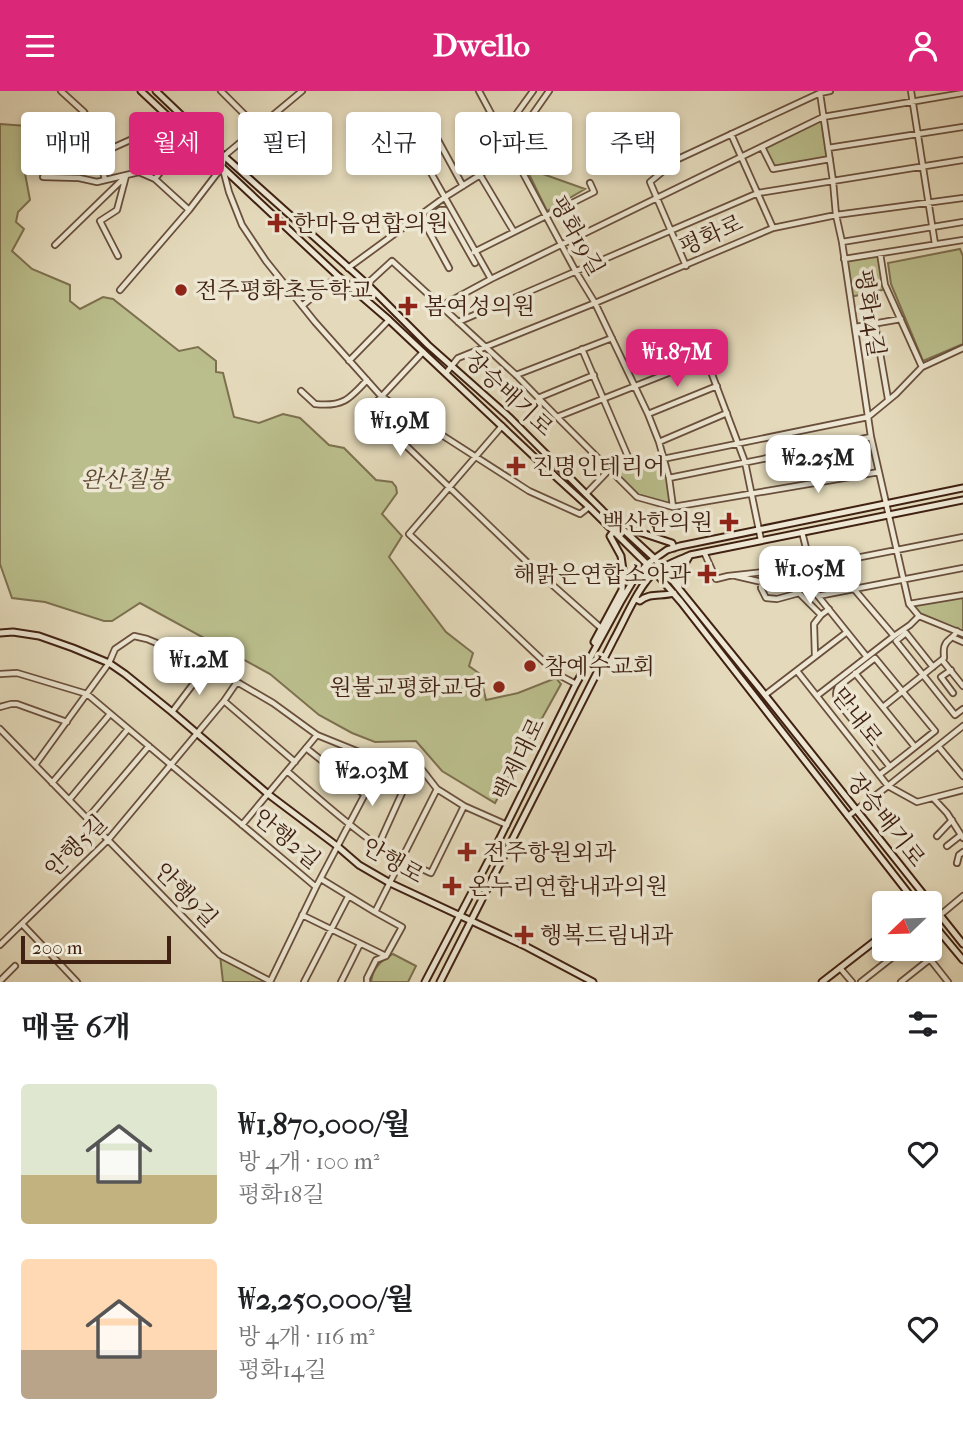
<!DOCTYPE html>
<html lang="ko">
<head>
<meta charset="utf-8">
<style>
	:root { --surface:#fff; --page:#f6f6f6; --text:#202124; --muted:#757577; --accent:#db2777 }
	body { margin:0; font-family:"IM FELL French Canon","Noto Serif KR",serif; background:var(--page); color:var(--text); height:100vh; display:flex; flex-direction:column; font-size:26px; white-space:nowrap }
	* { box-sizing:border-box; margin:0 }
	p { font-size:23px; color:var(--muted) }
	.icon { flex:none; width:38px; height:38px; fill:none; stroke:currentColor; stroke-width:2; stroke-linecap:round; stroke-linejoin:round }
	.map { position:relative; height:891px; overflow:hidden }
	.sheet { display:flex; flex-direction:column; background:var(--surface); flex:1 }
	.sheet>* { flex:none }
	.banner { position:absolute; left:21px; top:21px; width:922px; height:63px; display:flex; gap:14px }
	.needle { width:46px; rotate:247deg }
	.buttons { position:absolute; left:872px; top:800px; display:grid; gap:14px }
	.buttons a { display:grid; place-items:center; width:70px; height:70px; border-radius:7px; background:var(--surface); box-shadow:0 4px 10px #0003; font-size:35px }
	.scale { position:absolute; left:21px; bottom:18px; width:150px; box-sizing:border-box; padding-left:7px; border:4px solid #402112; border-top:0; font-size:19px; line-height:24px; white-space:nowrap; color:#402112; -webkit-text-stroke:5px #ede7d3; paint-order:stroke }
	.price { position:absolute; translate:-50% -60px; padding:0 16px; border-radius:14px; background:#fff; color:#222; font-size:23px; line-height:46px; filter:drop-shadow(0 2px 4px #0008) }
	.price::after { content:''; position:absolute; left:50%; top:42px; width:21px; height:16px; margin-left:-10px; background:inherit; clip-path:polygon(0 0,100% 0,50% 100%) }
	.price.on { background:var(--accent); color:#fff }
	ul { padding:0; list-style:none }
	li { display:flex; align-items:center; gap:21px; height:175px; padding:0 21px }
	li span { display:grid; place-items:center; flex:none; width:196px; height:140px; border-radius:7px; color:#555 }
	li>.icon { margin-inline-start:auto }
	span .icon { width:84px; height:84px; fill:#fffc; stroke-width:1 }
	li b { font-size:30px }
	h2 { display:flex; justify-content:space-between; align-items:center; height:84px; padding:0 21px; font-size:30px }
	.chip { padding:0 24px; border-radius:7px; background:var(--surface); box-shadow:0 4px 10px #0003; font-size:24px; line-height:63px }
	.chip.on { background:var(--accent); color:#fff }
	header { display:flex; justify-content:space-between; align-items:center; height:91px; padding:0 21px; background:var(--accent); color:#fff; font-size:32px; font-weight:700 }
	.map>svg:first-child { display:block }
	.green { fill:#babe8c; stroke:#7d704f; stroke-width:2 }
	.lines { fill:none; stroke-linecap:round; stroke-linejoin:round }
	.street-casing { stroke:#694f3c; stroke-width:8 }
	.secondary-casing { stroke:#402112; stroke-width:9 }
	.street { stroke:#ede7d3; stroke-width:4.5 }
	.secondary { stroke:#ede7d3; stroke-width:5 }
	.poi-dot { fill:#8f2418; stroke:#ede7d3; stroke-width:2.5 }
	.labels { text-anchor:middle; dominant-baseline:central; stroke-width:7; stroke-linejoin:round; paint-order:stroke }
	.poi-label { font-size:23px; fill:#402112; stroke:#ede7d3; text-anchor:start }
	.street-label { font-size:23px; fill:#402112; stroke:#ede7d3 }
	.park-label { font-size:23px; font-style:italic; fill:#5e4830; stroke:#ede7d3 }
</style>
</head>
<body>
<header><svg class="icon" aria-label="menu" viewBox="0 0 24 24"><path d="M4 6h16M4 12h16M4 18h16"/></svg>Dwello<svg class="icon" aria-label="person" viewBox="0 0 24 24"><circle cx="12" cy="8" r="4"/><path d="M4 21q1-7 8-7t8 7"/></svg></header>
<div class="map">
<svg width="963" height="891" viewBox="0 0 963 891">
	<rect width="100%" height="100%" fill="#e4dabb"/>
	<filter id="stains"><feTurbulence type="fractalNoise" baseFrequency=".00286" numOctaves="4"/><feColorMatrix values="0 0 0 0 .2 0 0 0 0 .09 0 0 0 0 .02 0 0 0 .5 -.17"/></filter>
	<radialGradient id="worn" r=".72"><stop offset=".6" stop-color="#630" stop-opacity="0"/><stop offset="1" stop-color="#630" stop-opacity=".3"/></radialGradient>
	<!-- green -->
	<path class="green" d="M823 26 830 68 773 78 762 56Z
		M0 33 41 36V68L24 77 30 109 18 121 16 131 24 138 12 160 32 178 70 194V210L80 218 103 206 113 208 179 260 198 256 216 270V281L223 282 234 326 259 332 283 323 300 327 329 354 344 357 376 389 392 391 396 396 397 402 382 423 402 445 389 466 446 541 473 562 469 575 480 583 486 609 518 602 556 587 561 593 495 712 442 680 416 650 375 651 352 642 319 624 270 583 140 512 112 530H104L45 511 12 507 0 473Z
		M526 77 585 98 547 120Z
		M960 158 963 165V253L923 270 891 193 888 172Z
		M880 162 887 198 850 206 844 168Z
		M664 368 673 416 637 406 609 379Z
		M963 504V543L919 525 909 513Z
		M393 863 416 875 408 891H371C373 876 381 870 393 863Z
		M220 864 270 891H223Z"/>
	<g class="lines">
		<defs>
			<path id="street" d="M61 0 84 21 93 37 105 89
				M221 0 258 37
				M479 0 576 181 595 212 648 323 659 351 669 387 673 416
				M911 0 935 153
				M820 2 833 90 836 124 842 151 871 346 909 513 919 525 963 543
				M502 43 533 0
				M731 43 773 137
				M762 56 773 78 830 68
				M828 57 963 36
				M160 60 172 73
				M59 69 77 66 79 67 99 63 148 41 160 60 183 39
				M223 78 229 101 242 134 266 170 315 231 381 305 529 400 580 423 589 416
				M480 84 514 141
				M43 86 79 87 97 91 139 81 155 88 165 75 173 73 196 50
				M155 88 189 119
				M463 95 433 40 413 50 491 188
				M420 124 449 177
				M424 130 440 119H445L475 172
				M842 151 963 131
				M55 154 126 85 117 119 100 130 118 165
				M474 161 594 101 590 92
				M880 162 885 194 922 276
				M844 168 963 149
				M686 175 650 91 678 68 820 2 830 0
				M348 177 445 106 480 84 509 57 549 0
				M367 193 392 170 516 284 557 326 637 406 673 416 879 381
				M120 199 189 119 222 76 224 65 302 0
				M302 215 338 185
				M441 215 491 188 823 26 963 2
				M458 231 758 102 963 69
				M875 233 888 308
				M855 236 901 228
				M582 258 632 375
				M423 261 369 319 530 474 601 537
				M349 270 389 229
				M446 282 458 267 595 212 773 137 836 124 963 107
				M516 284 612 247
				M301 300 315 313C342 316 349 309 367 289
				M538 307 594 284
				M648 323 717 295
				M557 326 691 273 699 274 710 278 745 371 761 449
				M502 335 409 443 557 583 576 593
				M659 351 727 322
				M669 387 871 346
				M586 403 609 379 868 326 896 303 922 276 963 257
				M802 441 818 505 867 566
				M704 461 716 488 728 485 810 476 963 446
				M736 485 762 491 761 497 766 507 777 508 799 502 821 524 829 518
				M854 498 894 545
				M818 505 963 477
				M909 513 963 504
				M954 547 963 551
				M815 565 814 533 821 524
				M942 569 963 595
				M933 576 906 542 896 550 955 624 963 618
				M951 579 941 586 953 602
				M797 580 888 695 917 711 963 699
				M855 582 915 656
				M0 583 17 582 87 603 316 796
				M765 604 847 541
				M818 604 894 545 910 534 919 525
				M224 610 295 671
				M0 616 11 613H17L67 631
				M883 616 944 567C944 563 943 557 945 554 947 548 953 548 957 540
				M172 621 206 576
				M0 638 220 864 270 890
				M938 655 963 685
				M306 657 365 704
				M35 674 109 572 115 558 134 545 147 548 183 563 237 591 273 612 317 644 364 663 416 671 437 698 464 715 507 734
				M287 680C316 705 345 732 377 754 394 766 413 774 431 782L464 715
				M879 684C898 670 916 655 935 640L875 567 838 596C835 602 836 605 838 611L890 676
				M52 692 110 623
				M934 708 947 722 963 747
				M69 709 128 638
				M848 725 888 695 963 635
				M87 728 149 655
				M242 734 317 644
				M937 745 952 729
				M378 755 416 671
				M947 755 961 744
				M957 772 959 764 963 761
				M321 788 375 821
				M302 824 386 865
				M932 831 963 805
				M22 833 77 891
				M0 854 108 749 224 610 237 591
				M922 858 948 891
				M840 877 852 891
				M0 890 15 875
				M270 891 316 796 384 667
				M304 891 348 806
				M341 891 360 853
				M367 891V887L376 869 386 865 402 836 375 821 437 698
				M861 891 903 858
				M901 891 930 868"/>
			<path id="secondary" d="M141 0 338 185 389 229 545 376 589 416 655 481 681 511 916 812
				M156 0 224 65 367 193 428 254 509 326 603 420 654 467 765 604 963 853
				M629 443 633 439 672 452 674 457
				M679 497V483L690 464
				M636 508 640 510C650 501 662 506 674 502
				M0 542 13 541 39 545 73 557 109 572 125 583 172 621 268 703 337 755 359 774 390 792 527 856 593 891
				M597 554 594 551 622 499 623 479 621 465 610 445 614 440
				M929 828 963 869
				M425 891 494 759 576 593 620 512 633 490 647 473 667 459 680 455 963 397
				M440 891 614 548C624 530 640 492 655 481 665 474 679 469 690 464L963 409
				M822 891 884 843"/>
		</defs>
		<!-- street casing -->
		<use href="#street" class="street-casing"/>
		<!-- secondary casing -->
		<use href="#secondary" class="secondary-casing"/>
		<!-- street -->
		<use href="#street" class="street"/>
		<!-- secondary -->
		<use href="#secondary" class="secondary"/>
	</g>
	<!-- markers -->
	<g class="poi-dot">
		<path d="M273.5 121.5h7v7h7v7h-7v7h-7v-7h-7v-7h7z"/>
		<circle cx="181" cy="199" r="7"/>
		<path d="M404.5 204.5h7v7h7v7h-7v7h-7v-7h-7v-7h7z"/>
		<path d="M512.5 364.5h7v7h7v7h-7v7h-7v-7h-7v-7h7z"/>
		<path d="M725.5 420.5h7v7h7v7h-7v7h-7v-7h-7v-7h7z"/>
		<path d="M703.5 472.5h7v7h7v7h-7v7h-7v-7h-7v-7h7z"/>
		<circle cx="530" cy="575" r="7"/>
		<circle cx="499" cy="596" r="7"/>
		<path d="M463.5 750.5h7v7h7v7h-7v7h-7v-7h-7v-7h7z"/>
		<path d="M448.5 784.5h7v7h7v7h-7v7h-7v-7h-7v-7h7z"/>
		<path d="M520.5 833.5h7v7h7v7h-7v7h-7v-7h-7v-7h7z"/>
	</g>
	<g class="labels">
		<!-- poi labels -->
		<g class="poi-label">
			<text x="293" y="132">한마음연합의원</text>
			<text x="195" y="199">전주평화초등학교</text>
			<text x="424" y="215">봄여성의원</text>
			<text x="532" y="375">진명인테리어</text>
			<text x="713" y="431" text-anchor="end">백산한의원</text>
			<text x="691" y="483" text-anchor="end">해맑은연합소아과</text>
			<text x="544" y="575">참예수교회</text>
			<text x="485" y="596" text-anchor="end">원불교평화교당</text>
			<text x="483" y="761">전주항원외과</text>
			<text x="468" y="795">온누리연합내과의원</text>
			<text x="540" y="844">행복드림내과</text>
		</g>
		<!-- street labels -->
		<g class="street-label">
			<text transform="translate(711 144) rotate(-24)">평화로</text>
			<text transform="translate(577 145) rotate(61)">평화19길</text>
			<text transform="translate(870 222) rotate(81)">평화14길</text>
			<text transform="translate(509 303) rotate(43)">장승배기로</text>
			<text transform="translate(857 626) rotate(52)">맏내로</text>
			<text transform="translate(519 668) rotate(-64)">백제대로</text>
			<text transform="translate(886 729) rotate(52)">장승배기로</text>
			<text transform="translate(287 748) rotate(40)">안행2길</text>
			<text transform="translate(76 755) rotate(-45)">안행5길</text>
			<text transform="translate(393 770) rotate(30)">안행로</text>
			<text transform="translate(186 804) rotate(46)">안행9길</text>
		</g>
		<!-- park labels -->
		<g class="park-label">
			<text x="125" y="388">완산칠봉</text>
		</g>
	</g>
	<rect width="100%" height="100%" filter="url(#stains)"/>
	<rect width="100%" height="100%" fill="url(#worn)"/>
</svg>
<div class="buttons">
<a><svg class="needle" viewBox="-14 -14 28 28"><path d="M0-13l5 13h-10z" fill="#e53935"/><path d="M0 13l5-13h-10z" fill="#757577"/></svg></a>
</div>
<div class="scale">200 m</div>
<b class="price on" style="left:677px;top:298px">₩1.87M</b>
<b class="price" style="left:400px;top:367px">₩1.9M</b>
<b class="price" style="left:818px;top:404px">₩2.25M</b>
<b class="price" style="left:810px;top:515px">₩1.05M</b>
<b class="price" style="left:199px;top:606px">₩1.2M</b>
<b class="price" style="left:372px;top:717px">₩2.03M</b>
<div class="banner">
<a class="chip">매매</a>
<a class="chip on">월세</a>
<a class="chip">필터</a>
<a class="chip">신규</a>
<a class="chip">아파트</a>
<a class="chip">주택</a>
</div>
</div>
<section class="sheet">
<h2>매물 6개<svg class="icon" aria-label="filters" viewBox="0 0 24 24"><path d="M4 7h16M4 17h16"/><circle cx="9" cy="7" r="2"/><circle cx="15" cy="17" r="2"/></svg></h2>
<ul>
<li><span style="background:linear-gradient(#dfe7d0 65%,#c2b280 0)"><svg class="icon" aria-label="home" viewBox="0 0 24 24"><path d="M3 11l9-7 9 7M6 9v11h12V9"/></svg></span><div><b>₩1,870,000/월</b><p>방 4개 · 100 m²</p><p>평화18길</p></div><svg class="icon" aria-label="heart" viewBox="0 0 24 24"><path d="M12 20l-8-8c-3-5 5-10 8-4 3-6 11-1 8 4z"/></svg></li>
<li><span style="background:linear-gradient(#ffd9b3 65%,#b9a48a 0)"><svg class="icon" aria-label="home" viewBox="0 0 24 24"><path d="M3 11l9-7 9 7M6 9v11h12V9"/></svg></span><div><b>₩2,250,000/월</b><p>방 4개 · 116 m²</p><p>평화14길</p></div><svg class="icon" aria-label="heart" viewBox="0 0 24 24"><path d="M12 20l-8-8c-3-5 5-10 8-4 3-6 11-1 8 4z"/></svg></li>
</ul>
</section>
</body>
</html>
